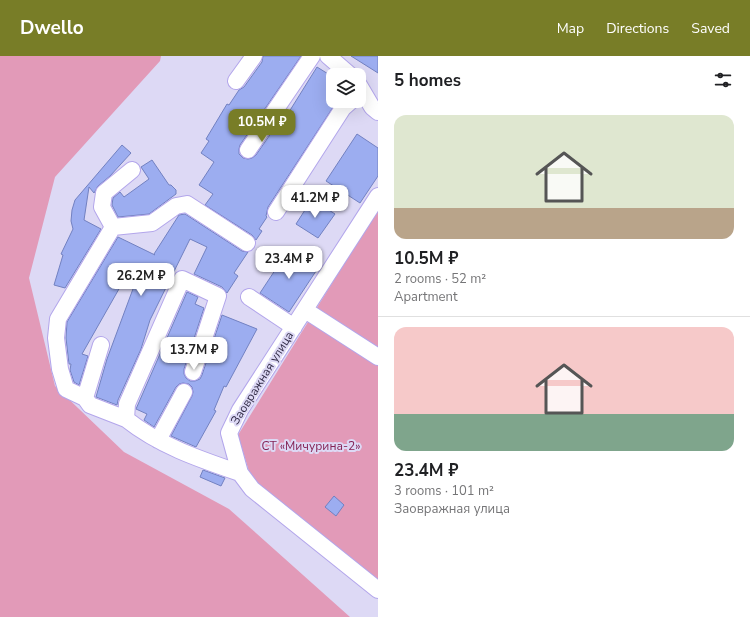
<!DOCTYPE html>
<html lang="en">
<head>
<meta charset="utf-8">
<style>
	:root { --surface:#fff; --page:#f2f2f2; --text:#202124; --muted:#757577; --line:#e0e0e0; --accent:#787d27 }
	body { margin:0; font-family:"Nunito Sans",sans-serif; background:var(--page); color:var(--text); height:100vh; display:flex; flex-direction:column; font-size:15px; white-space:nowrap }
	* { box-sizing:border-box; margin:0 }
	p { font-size:13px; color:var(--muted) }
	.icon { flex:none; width:22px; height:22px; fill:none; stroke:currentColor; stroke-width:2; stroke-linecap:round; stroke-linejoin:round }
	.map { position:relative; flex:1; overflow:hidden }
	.side { display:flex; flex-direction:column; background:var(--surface); width:372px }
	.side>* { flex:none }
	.fabs { position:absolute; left:326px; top:12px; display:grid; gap:8px }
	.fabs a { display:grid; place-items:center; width:40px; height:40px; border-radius:8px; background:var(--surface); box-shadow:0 4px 16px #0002; font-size:20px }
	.price { position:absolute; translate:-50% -34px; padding:0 9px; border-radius:8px; background:#fff; color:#222; font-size:13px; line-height:26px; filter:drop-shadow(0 1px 2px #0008) }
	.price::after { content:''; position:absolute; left:50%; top:24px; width:12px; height:9px; margin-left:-6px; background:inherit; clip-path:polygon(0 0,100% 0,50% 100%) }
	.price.selected { background:var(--accent); color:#fff }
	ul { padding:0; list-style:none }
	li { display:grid; align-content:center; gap:8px; height:212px; padding:0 16px }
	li+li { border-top:1px solid var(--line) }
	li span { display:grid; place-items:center; height:124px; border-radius:12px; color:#555 }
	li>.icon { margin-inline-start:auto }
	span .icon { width:72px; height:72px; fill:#fffc; stroke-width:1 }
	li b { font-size:17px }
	h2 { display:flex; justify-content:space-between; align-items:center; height:48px; padding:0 16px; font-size:17px }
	header { display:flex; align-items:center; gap:24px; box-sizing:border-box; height:56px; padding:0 20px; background:var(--accent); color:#fff }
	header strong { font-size:19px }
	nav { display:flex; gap:22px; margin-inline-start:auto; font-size:14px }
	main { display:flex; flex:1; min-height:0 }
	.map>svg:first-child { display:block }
	.green { fill:#e29ab8 }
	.building { fill:#9cadf0; stroke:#7281c1 }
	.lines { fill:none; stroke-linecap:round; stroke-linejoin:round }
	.minor-casing { stroke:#b3a6eb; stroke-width:18 }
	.minor { stroke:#fff; stroke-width:16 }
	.labels { text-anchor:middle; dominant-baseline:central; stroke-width:4; stroke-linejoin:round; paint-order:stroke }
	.street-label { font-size:12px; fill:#322c47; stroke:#ddd9f5 }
	.park-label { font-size:12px; fill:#842356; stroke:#ddd9f5 }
</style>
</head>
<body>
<header>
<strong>Dwello</strong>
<nav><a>Map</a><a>Directions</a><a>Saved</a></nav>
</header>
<main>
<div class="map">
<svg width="378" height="561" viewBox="0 0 378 561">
	<rect width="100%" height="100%" fill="#ddd9f5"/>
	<!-- green -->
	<path class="green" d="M0 0H161L160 5 55 121 29 222 55 330 124 396 229 453 350 561H0Z
		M378 153V528L254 432 238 379Z"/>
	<!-- building -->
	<path class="building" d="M263 0H301L240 89 239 93V98L243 102 248 103 252 102 256 99 276 70 279 72 317 11 333 21V45H337L268 151 266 160 267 161 259 173 262 175 256 184 252 179 205 149 213 138 199 129 214 106 201 97 209 85 206 83 227 48 229 49 239 34 244 31 262 6Z
		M351 0H378V17Z
		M357 78 378 92V120L360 147 326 125Z
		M122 89 131 97 110 120 98 130 94 137 89 131 84 164 101 173 65 232 54 229 63 199 61 198 73 173 71 165 72 154 75 144Z
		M152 104 169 129H171L176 134V138L149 158 118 161 112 149 113 142 120 136 124 141 149 123 141 111Z
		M312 143 335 158 318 182 296 168Z
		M185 158 242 195 248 196 234 217 238 220 227 237 222 231 194 218 207 191 190 183 150 264 141 293 118 344 117 349 96 341 107 303 140 214 132 210 82 298 88 300 79 329 74 326 70 314 71 308H69L66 282 67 266 118 181 155 199 154 198 179 159Z
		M289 193 318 212 289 256 260 237Z
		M187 236 198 241 195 248 204 252 184 313V318L186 322 190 325H195L200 323 202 319 222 259 257 273 226 331 224 330 214 354 216 355 196 391 171 380 192 340 193 336 192 331 189 328 183 327 179 328 176 331 154 371 144 364 147 358 136 353Z
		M203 414 225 422 221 430 200 421Z
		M334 440 344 449 336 460 325 451Z"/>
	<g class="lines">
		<defs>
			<path id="minor" d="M328 0 350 19
				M236 25 254 0
				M359 29 372 51 378 56
				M248 94 312 0
				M378 140 240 354 229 377 240 417 252 433 378 534
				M276 156 343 52 351 45
				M113 171 152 167 176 150 187 148 247 187
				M249 241 294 271
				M305 254 378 301
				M101 289 85 342 90 349 126 363
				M193 316 218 240 182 223 127 348 126 363C160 390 199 403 240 417
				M85 342 66 333 60 313 56 282 58 263 113 171 102 151 104 137 132 114
				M158 384 184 336"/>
		</defs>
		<!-- minor casing -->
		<use href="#minor" class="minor-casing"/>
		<!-- minor -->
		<use href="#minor" class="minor"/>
	</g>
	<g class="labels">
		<!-- street labels -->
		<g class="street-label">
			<text transform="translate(262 322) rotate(-58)">Заовражная улица</text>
		</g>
		<!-- park labels -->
		<g class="park-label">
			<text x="311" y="390">СТ «Мичурина-2»</text>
		</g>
	</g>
</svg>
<div class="fabs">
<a><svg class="icon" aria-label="layers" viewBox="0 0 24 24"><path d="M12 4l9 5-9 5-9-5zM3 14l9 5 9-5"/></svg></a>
</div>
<b class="price selected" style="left:262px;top:87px">10.5M ₽</b>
<b class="price" style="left:315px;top:163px">41.2M ₽</b>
<b class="price" style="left:289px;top:224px">23.4M ₽</b>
<b class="price" style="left:141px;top:241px">26.2M ₽</b>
<b class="price" style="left:194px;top:315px">13.7M ₽</b>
</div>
<section class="side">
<h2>5 homes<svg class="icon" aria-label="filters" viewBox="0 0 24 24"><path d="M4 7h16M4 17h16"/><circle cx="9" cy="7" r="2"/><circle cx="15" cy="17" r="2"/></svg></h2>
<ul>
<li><span style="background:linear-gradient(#dfe7d0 75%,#b9a48a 0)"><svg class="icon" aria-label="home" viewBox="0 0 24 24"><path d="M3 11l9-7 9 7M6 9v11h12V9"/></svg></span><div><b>10.5M ₽</b><p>2 rooms · 52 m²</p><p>Apartment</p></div></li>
<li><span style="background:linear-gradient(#f6c9c9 70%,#7fa58c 0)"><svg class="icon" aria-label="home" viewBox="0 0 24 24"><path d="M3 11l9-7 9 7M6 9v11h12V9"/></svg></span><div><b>23.4M ₽</b><p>3 rooms · 101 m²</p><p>Заовражная улица</p></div></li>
</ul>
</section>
</main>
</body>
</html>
